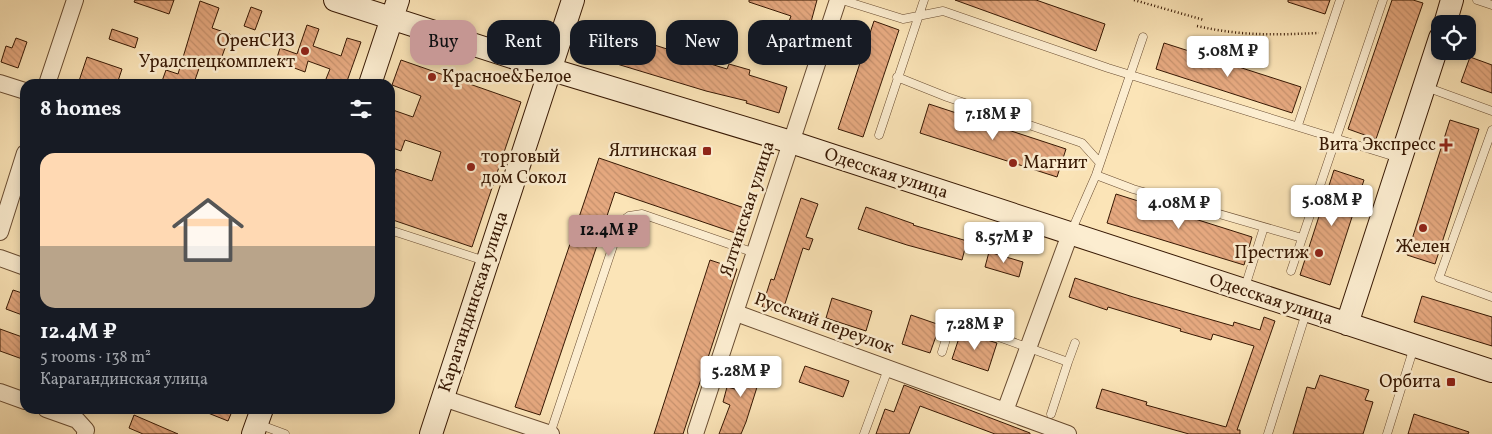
<!DOCTYPE html>
<html lang="en">
<head>
<meta charset="utf-8">
<style>
	:root { --surface:#171b24; --page:#242831; --text:#f1f3f6; --muted:#9ea1a6; --line:#363941; --accent:#c59692 }
	body { margin:0; font-family:Vollkorn,serif; background:var(--page); color:var(--text); height:100vh; display:flex; flex-direction:column; font-size:19px; white-space:nowrap }
	* { box-sizing:border-box; margin:0 }
	p { font-size:16px; color:var(--muted) }
	.icon { flex:none; width:28px; height:28px; fill:none; stroke:currentColor; stroke-width:2; stroke-linecap:round; stroke-linejoin:round }
	.map { position:relative; flex:1; overflow:hidden }
	.sheet { position:absolute; left:20px; top:79px; width:375px; height:335px; display:flex; flex-direction:column; background:var(--surface); border-radius:15px; box-shadow:0 2px 8px #0003 }
	.sheet>* { flex:none }
	.top-card { position:absolute; left:410px; top:20px; width:475px; height:45px; display:flex; gap:10px }
	.tools { position:absolute; left:1431px; top:15px; display:grid; gap:10px }
	.tools a { display:grid; place-items:center; width:45px; height:45px; border-radius:10px; background:var(--surface); box-shadow:0 2px 8px #0003; font-size:25px }
	.price { position:absolute; translate:-50% -42px; padding:0 11px; border-radius:5px; background:#fff; color:#222; font-size:16px; line-height:32px; filter:drop-shadow(0 1px 2px #0008) }
	.price::after { content:''; position:absolute; left:50%; top:30px; width:15px; height:11px; margin-left:-8px; background:inherit; clip-path:polygon(0 0,100% 0,50% 100%) }
	.price.on { background:var(--accent); color:#111 }
	ul { padding:0; list-style:none }
	li { display:grid; align-content:center; gap:10px; height:265px; padding:0 20px }
	li+li { border-top:1px solid var(--line) }
	li span { display:grid; place-items:center; height:155px; border-radius:15px; color:#555 }
	li>.icon { margin-inline-start:auto }
	span .icon { width:90px; height:90px; fill:#fffc; stroke-width:1 }
	li b { font-size:21px }
	h2 { display:flex; justify-content:space-between; align-items:center; height:60px; padding:0 20px; font-size:21px }
	.tag { padding:0 18px; border-radius:15px; background:var(--surface); box-shadow:0 2px 8px #0003; font-size:18px; line-height:45px }
	.tag.on { background:var(--accent); color:#111 }
	.map>svg:first-child { display:block }
	.building { fill:url(#building-back-hatch); stroke:#371803 }
	.lines { fill:none; stroke-linecap:round; stroke-linejoin:round }
	.lane-casing { stroke:#684b30; stroke-width:9 }
	.street-casing { stroke:#684b30; stroke-width:18 }
	.secondary-casing { stroke:#371803; stroke-width:24 }
	.path { stroke:#371803; stroke-width:2.5; stroke-dasharray:1 2.5; stroke-linecap:butt }
	.lane { stroke:#fcedd0; stroke-width:8 }
	.street { stroke:#fcedd0; stroke-width:16 }
	.secondary { stroke:#fcedd0; stroke-width:22 }
	.poi-dot { fill:#8f2418; stroke:#fcedd0; stroke-width:2 }
	.labels { text-anchor:middle; dominant-baseline:central; stroke-width:5; stroke-linejoin:round; paint-order:stroke }
	.poi-label { font-size:18px; fill:#371803; stroke:#fcedd0; text-anchor:end }
	.street-label { font-size:18px; fill:#371803; stroke:#fcedd0 }
</style>
</head>
<body>
<div class="map">
<svg width="1492" height="434" viewBox="0 0 1492 434">
	<defs>
		<pattern id="building-back-hatch" width="6" height="6" patternUnits="userSpaceOnUse" patternTransform="scale(1.25)"><rect width="6" height="6" fill="#e5a87f"/><path d="M-1 5l2 2M0 0l6 6M5-1l2 2" fill="none" stroke="#c5906c"/></pattern>
	</defs>
	<rect width="100%" height="100%" fill="#fbe4b7"/>
	<filter id="stains"><feTurbulence type="fractalNoise" baseFrequency=".004" numOctaves="4"/><feColorMatrix values="0 0 0 0 .2 0 0 0 0 .09 0 0 0 0 .02 0 0 0 .5 -.17"/></filter>
	<radialGradient id="worn" r=".72"><stop offset=".6" stop-color="#630" stop-opacity="0"/><stop offset="1" stop-color="#630" stop-opacity=".3"/></radialGradient>
	<!-- building -->
	<path class="building" d="M135 0H174L169 14 134 2Z
		M749 0H817L808 33 787 27 791 16 749 2Z
		M955 0H1036L1105 24 1096 51Z
		M1288 0H1330L1325 14 1288 2Z
		M1392 0H1413L1423 3 1376 139 1348 129Z
		M200 1 219 8 212 28 230 34 220 62 203 57 195 80 201 84H161L166 70 178 74Z
		M251 7 262 11 255 30 244 26Z
		M874 21 899 30 863 137 838 129Z
		M307 25 319 29 313 46 341 56 347 38 361 42 346 84H324L330 69 308 61 305 72 276 61 280 48 297 54Z
		M112 29 138 38 135 48 109 39Z
		M580 33 600 40 602 34 626 42 629 33 646 39 645 42 667 49V51L691 58 727 69 729 64 750 70 749 75 787 87 779 113 746 103 747 101 706 91 574 51Z
		M16 38 27 42 18 68 1 62 6 46 12 48Z
		M1164 43 1301 87 1292 113 1156 69Z
		M87 57 122 69 117 84H78Z
		M1470 57 1492 65V93L1461 82Z
		M401 60 521 102 472 247 390 219V186L396 169 432 181 441 152 405 140 401 151 390 147V109L413 117 421 96 392 85Z
		M929 104 1066 149 1057 177 920 133Z
		M1450 120 1479 129 1435 264 1407 255Z
		M599 158 753 211 744 236 615 192 540 415 515 407Z
		M1334 170 1364 180 1330 285 1300 275Z
		M1116 194 1252 237 1244 265 1107 223Z
		M801 198 818 204 806 237 813 239 809 250 803 248 782 313 762 307 771 279 774 280Z
		M866 207 914 224 913 225 967 241 962 260 907 245 858 229Z
		M989 252 1023 262 1019 277 985 267Z
		M710 260 737 269 683 434H654Z
		M1075 278 1133 297 1233 326 1234 322 1260 330 1264 317 1275 321 1237 430H1240V434H1189L1096 408 1102 389 1147 402 1146 405 1226 427 1254 346 1213 334 1211 340 1180 331 1181 329 1108 307 1107 310 1069 297Z
		M13 290 25 294V316L6 309Z
		M1422 296 1492 317V346L1414 322Z
		M832 298 872 311 866 331 826 318Z
		M911 315 940 325 930 353 902 344Z
		M0 329 25 338V360L0 351Z
		M961 332 997 343 988 371 952 359Z
		M745 359 764 365 746 422 741 434H719L730 405 723 402 727 387 735 389Z
		M805 366 849 381 843 397 799 382Z
		M1320 375 1369 390 1365 400 1373 402 1363 434H1293L1307 387 1315 389Z
		M904 385 1030 433V434H995L920 406 909 434H876L885 409 894 412Z
		M198 409H233L228 421Z
		M1414 414 1469 432 1468 434H1408Z
		M134 415 178 434H143L129 428Z"/>
	<g class="lines">
		<defs>
			<path id="lane" d="M842 0 903 19 943 11 1108 68 1399 158
				M1477 0 1492 5
				M897 77 947 97 1082 143 1100 163
				M1426 87 1492 111
				M1298 125 1340 0
				M1492 130 1439 278 1492 297
				M879 135 924 0
				M1096 175 1133 189 1302 238
				M393 231 485 261
				M1071 232 1096 175 1143 37
				M1291 271 1383 0
				M1245 287 1264 227
				M942 352 952 320 1068 362 1051 414
				M1068 362 1075 343
				M258 424 285 434
				M550 434 621 222 629 216 642 214 755 253
				M864 434 888 369
				M1268 434 1306 313
				M1387 434 1414 347"/>
			<path id="street" d="M0 83 25 91
				M47 84 75 0
				M0 232 25 153
				M0 258 25 267
				M736 313 1068 434
				M0 392 25 401
				M443 398 551 434
				M46 409 77 420 86 430 85 434
				M1005 411 1070 234
				M696 431 838 0"/>
			<path id="secondary" d="M335 0 549 69 791 142 1492 371
				M1445 24 1452 0
				M370 84 398 0
				M1347 324 1440 38
				M253 434 262 409
				M431 434 573 0"/>
		</defs>
		<!-- lane casing -->
		<use href="#lane" class="lane-casing"/>
		<!-- street casing -->
		<use href="#street" class="street-casing"/>
		<!-- secondary casing -->
		<use href="#secondary" class="secondary-casing"/>
		<!-- path -->
		<path class="path" d="M1134 0 1204 20
			M1197 26C1241 36 1274 35 1319 33"/>
		<!-- lane -->
		<use href="#lane" class="lane"/>
		<!-- street -->
		<use href="#street" class="street"/>
		<!-- secondary -->
		<use href="#secondary" class="secondary"/>
	</g>
	<!-- markers -->
	<g class="poi-dot">
		<circle cx="305" cy="51" r="5"/>
		<circle cx="432" cy="77" r="5"/>
		<path d="M1443.5 137.5h5v5h5v5h-5v5h-5v-5h-5v-5h5z"/>
		<rect x="702" y="146" width="10" height="10" rx="2.5"/>
		<circle cx="1013" cy="163" r="5"/>
		<circle cx="471" cy="167" r="5"/>
		<circle cx="1423" cy="228" r="5"/>
		<circle cx="1319" cy="253" r="5"/>
		<rect x="1446" y="377" width="10" height="10" rx="2.5"/>
	</g>
	<g class="labels">
		<!-- poi labels -->
		<g class="poi-label">
			<text x="295" y="41">ОренСИЗ<tspan x="295" dy="21">Уралспецкомплект</tspan></text>
			<text x="442" y="77" text-anchor="start">Красное&amp;Белое</text>
			<text x="1436" y="145">Вита Экспресс</text>
			<text x="697" y="151">Ялтинская</text>
			<text x="481" y="157" text-anchor="start">торговый<tspan x="481" dy="21">дом Сокол</tspan></text>
			<text x="1023" y="163" text-anchor="start">Магнит</text>
			<text x="1423" y="247" text-anchor="middle">Желен</text>
			<text x="1309" y="253">Престиж</text>
			<text x="1441" y="382">Орбита</text>
		</g>
		<!-- street labels -->
		<g class="street-label">
			<text transform="translate(886 174) rotate(18)">Одесская улица</text>
			<text transform="translate(748 209) rotate(-72)">Ялтинская улица</text>
			<text transform="translate(1271 300) rotate(18)">Одесская улица</text>
			<text transform="translate(474 302) rotate(-72)">Карагандинская улица</text>
			<text transform="translate(824 324) rotate(20)">Русский переулок</text>
		</g>
	</g>
	<rect width="100%" height="100%" filter="url(#stains)"/>
	<rect width="100%" height="100%" fill="url(#worn)"/>
</svg>
<div class="tools">
<a><svg class="icon" aria-label="locate" viewBox="0 0 24 24"><circle cx="12" cy="12" r="6"/><path d="M12 2v4M12 18v4M2 12h4M18 12h4"/></svg></a>
</div>
<b class="price" style="left:1228px;top:78px">5.08M ₽</b>
<b class="price" style="left:993px;top:141px">7.18M ₽</b>
<b class="price" style="left:1332px;top:227px">5.08M ₽</b>
<b class="price" style="left:1179px;top:230px">4.08M ₽</b>
<b class="price on" style="left:609px;top:257px">12.4M ₽</b>
<b class="price" style="left:1004px;top:264px">8.57M ₽</b>
<b class="price" style="left:975px;top:351px">7.28M ₽</b>
<b class="price" style="left:741px;top:398px">5.28M ₽</b>
<div class="top-card">
<a class="tag on">Buy</a>
<a class="tag">Rent</a>
<a class="tag">Filters</a>
<a class="tag">New</a>
<a class="tag">Apartment</a>
</div>
<section class="sheet">
<h2>8 homes<svg class="icon" aria-label="filters" viewBox="0 0 24 24"><path d="M4 7h16M4 17h16"/><circle cx="9" cy="7" r="2"/><circle cx="15" cy="17" r="2"/></svg></h2>
<ul>
<li><span style="background:linear-gradient(#ffd9b3 60%,#b9a48a 0)"><svg class="icon" aria-label="home" viewBox="0 0 24 24"><path d="M3 11l9-7 9 7M6 9v11h12V9"/></svg></span><div><b>12.4M ₽</b><p>5 rooms · 138 m²</p><p>Карагандинская улица</p></div></li>
</ul>
</section>
</div>
</body>
</html>
